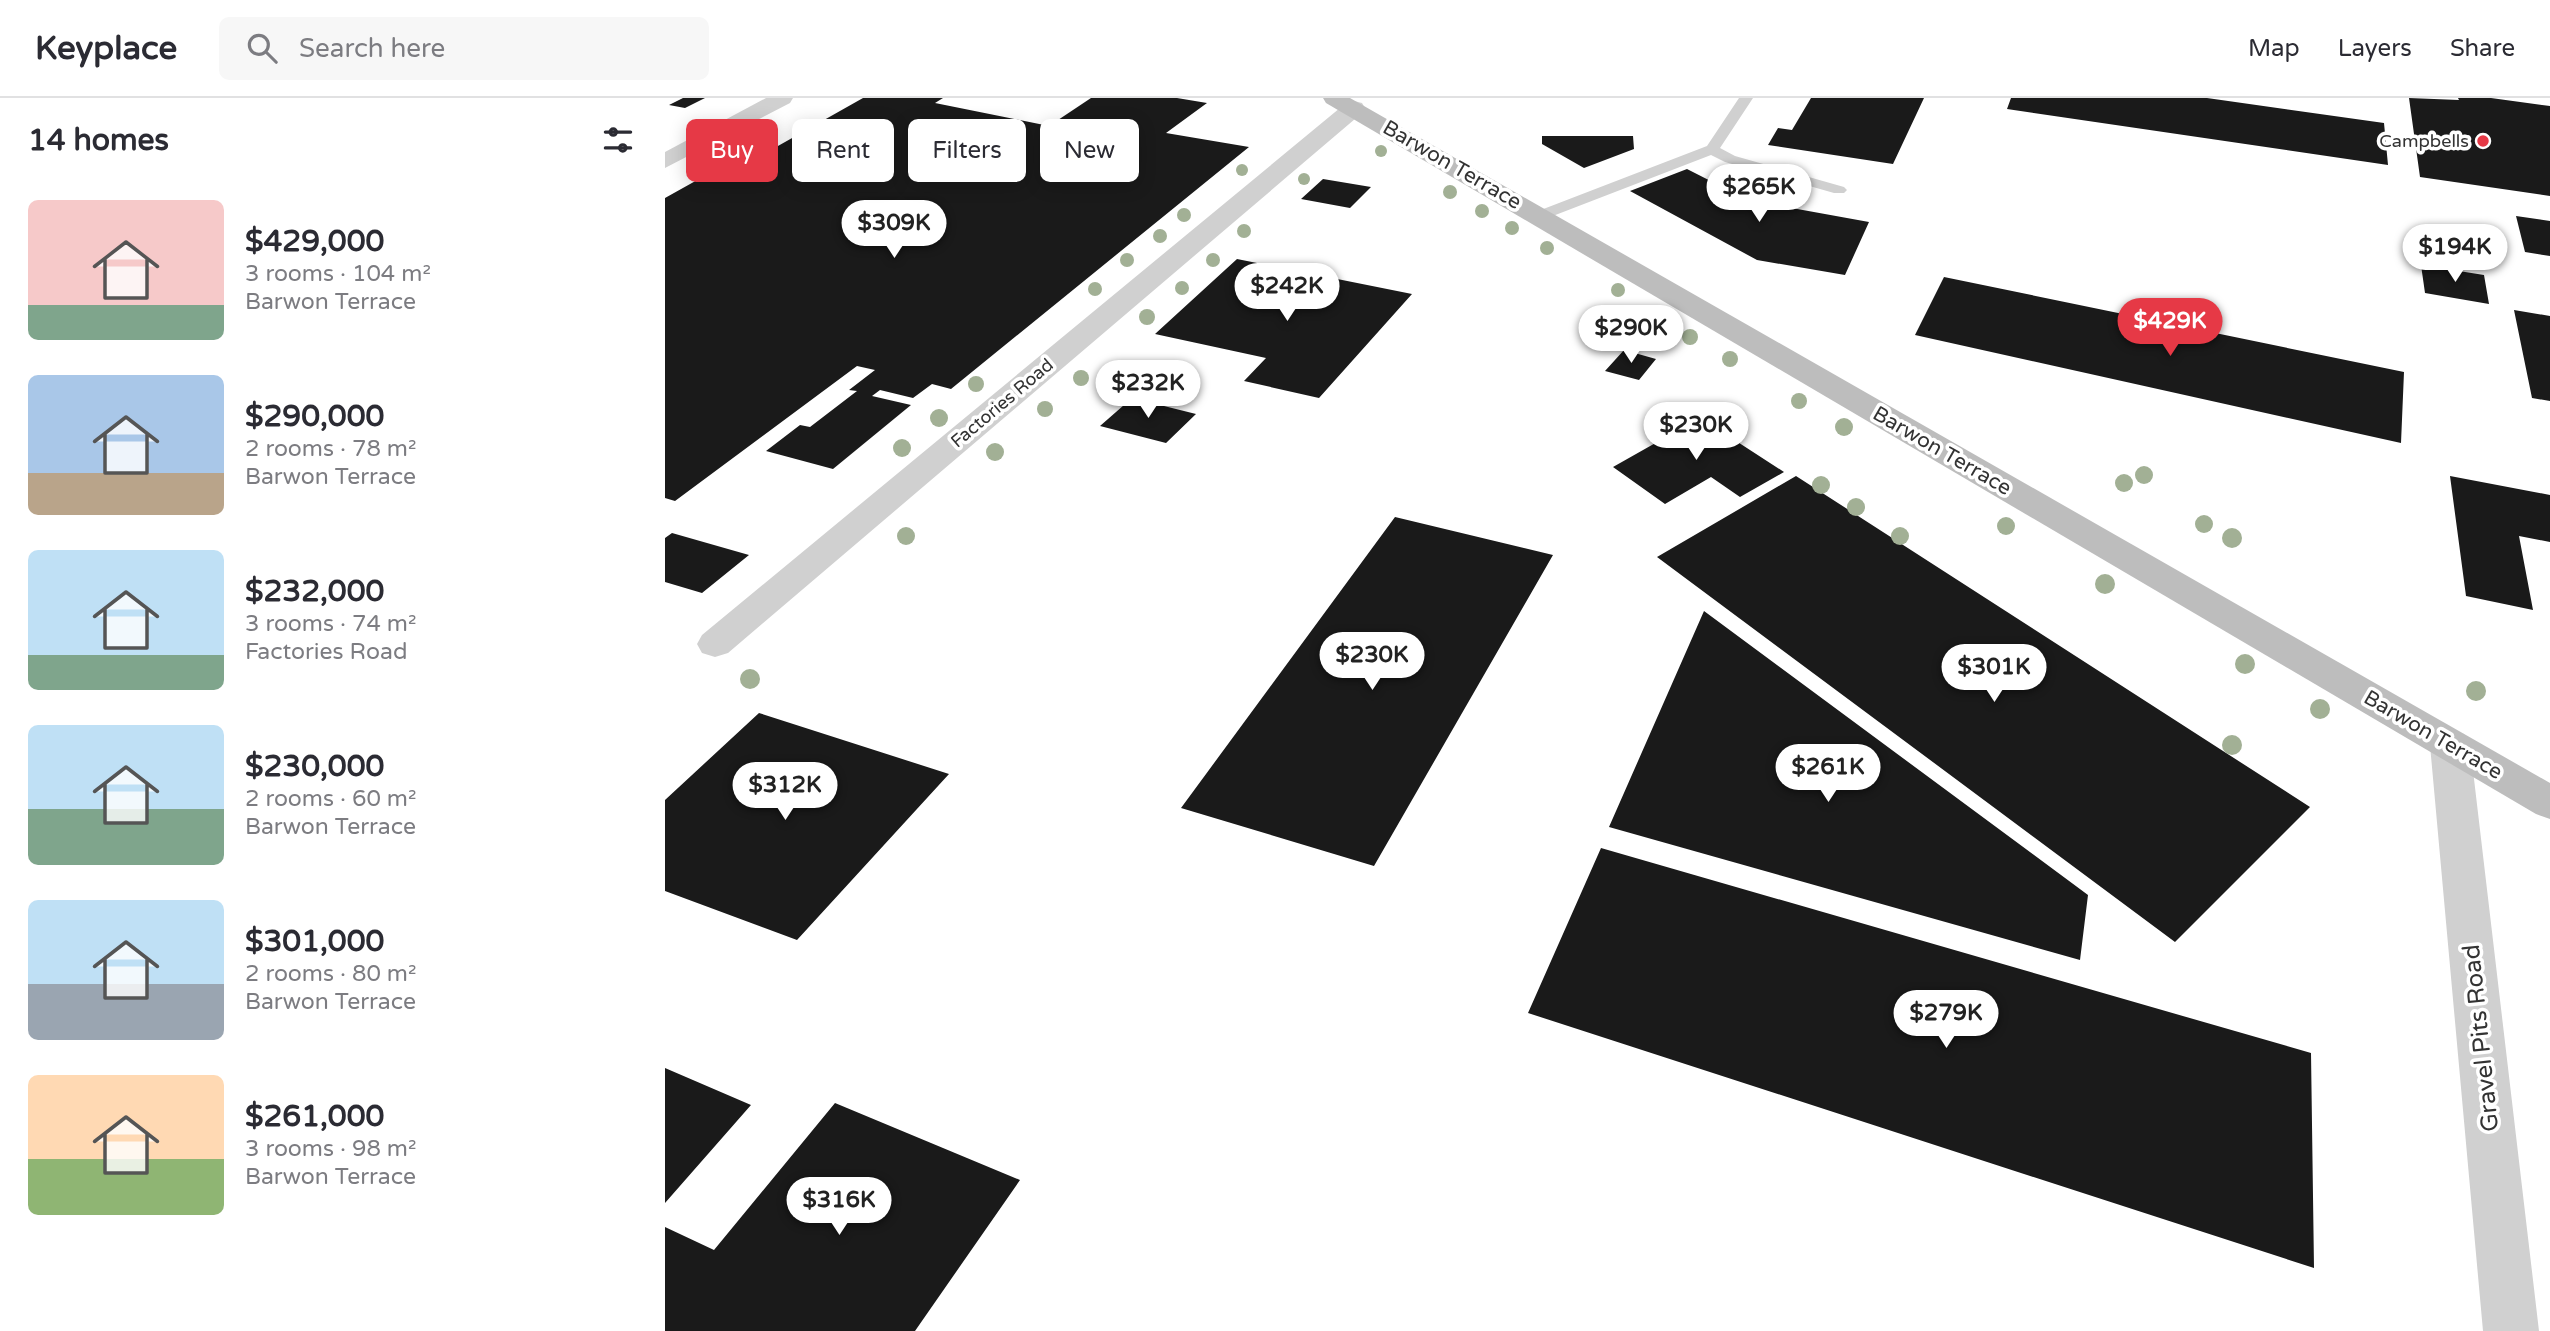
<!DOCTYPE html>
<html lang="en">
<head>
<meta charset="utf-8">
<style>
	:root { --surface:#fff; --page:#f7f7f7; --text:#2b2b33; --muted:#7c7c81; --line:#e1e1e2; --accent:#e63946 }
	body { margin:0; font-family:"Varela Round",sans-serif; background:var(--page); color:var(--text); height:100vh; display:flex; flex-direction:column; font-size:26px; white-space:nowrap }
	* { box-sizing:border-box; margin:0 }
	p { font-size:23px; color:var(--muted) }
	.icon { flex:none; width:38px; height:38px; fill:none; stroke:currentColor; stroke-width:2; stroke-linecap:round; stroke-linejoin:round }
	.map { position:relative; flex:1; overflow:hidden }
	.drawer { display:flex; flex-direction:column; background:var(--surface); width:665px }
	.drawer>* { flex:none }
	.guide { position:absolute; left:21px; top:21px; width:665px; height:63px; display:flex; gap:14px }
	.price { position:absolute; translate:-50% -60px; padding:0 16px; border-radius:24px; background:#fff; color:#222; font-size:23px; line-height:46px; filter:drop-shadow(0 2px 4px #0008) }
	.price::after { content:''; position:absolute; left:50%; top:42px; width:21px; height:16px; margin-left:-10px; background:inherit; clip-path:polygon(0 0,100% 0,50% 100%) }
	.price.current { background:var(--accent); color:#fff }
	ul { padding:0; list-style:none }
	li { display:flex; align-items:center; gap:21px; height:175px; padding:0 28px }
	li span { display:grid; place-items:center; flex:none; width:196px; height:140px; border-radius:10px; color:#555 }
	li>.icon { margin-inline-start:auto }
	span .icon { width:84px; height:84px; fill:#fffc; stroke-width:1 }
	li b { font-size:30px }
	h2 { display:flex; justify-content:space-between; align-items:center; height:84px; padding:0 28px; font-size:30px }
	.pill { padding:0 24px; border-radius:10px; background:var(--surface); box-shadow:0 4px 18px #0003; font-size:24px; line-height:63px }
	.pill.current { background:var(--accent); color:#fff }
	header { display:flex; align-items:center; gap:42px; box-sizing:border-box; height:98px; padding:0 35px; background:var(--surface); border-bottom:2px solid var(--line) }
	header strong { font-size:33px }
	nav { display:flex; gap:38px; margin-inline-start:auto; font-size:24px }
	.search { width:490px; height:63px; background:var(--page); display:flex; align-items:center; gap:18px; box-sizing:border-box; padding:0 24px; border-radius:10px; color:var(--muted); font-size:26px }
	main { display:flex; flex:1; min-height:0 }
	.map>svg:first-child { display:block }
	.building { fill:#1a1a1a }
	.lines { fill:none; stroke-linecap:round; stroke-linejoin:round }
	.lane { fill:#d0d0d0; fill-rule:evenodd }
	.street { fill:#d0d0d0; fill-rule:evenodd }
	.secondary { fill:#bdbdbd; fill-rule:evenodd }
	.tree { fill:#a2b095 }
	.poi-dot { fill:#e63946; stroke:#fff; stroke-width:2.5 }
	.labels { text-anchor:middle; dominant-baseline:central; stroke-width:7; stroke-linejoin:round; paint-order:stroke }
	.far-poi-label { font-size:18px; fill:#333; stroke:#fff; text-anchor:end }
	.far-street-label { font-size:18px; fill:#333; stroke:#fff }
	.street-label { font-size:21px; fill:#333; stroke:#fff }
	.near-street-label { font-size:24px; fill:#333; stroke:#fff }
</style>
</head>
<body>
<header>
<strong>Keyplace</strong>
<div class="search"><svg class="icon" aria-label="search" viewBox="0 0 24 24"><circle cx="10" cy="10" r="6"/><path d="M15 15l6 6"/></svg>Search here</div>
<nav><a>Map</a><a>Layers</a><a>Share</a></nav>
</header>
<main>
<section class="drawer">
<h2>14 homes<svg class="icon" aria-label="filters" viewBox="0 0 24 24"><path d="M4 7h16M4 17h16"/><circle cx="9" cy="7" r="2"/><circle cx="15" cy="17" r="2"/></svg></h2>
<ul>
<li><span style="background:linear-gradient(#f6c9c9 75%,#7fa58c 0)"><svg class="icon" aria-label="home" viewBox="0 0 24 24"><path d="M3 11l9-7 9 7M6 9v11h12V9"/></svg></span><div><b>$429,000</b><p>3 rooms · 104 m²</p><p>Barwon Terrace</p></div></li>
<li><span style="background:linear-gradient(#a9c7e8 70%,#b9a48a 0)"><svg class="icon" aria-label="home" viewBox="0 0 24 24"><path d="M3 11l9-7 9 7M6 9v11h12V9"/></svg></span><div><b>$290,000</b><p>2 rooms · 78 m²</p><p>Barwon Terrace</p></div></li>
<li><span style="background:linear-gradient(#bfe0f5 75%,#7fa58c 0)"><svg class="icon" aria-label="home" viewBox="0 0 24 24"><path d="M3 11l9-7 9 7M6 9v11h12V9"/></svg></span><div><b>$232,000</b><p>3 rooms · 74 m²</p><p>Factories Road</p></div></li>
<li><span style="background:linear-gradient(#bfe0f5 60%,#7fa58c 0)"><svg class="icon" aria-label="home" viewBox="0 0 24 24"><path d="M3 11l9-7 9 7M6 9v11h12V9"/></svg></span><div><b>$230,000</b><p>2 rooms · 60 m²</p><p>Barwon Terrace</p></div></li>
<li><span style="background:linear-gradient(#bfe0f5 60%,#9aa5b1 0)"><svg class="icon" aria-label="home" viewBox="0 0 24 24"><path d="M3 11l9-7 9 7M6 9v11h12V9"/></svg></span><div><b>$301,000</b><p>2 rooms · 80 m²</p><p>Barwon Terrace</p></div></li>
<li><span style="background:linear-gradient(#ffd9b3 60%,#8fb573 0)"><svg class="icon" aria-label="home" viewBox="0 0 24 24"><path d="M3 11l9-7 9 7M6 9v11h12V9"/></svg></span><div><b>$261,000</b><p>3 rooms · 98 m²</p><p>Barwon Terrace</p></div></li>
</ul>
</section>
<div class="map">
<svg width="1885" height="1233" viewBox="0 0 1885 1233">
	<rect width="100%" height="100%" fill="#fff"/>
	<!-- building -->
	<path class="building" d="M18 0H40L20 10 4 7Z
		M198 0H278L270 5 384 28 426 0H512L542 5 501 35 584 49 286 291 267 286 248 300 215 292 207 298 246 307 168 371 101 353 135 327 145 329 192 293 184 292 210 272 192 268 10 403 0 400V100L43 76 58 79Z
		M1146 0H1259L1228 66 1103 47 1113 30 1127 32Z
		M1346 0H1542L1719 25 1723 67 1342 11Z
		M1744 0 1794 2 1793 0H1826L1885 8V98L1755 79Z
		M877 38H968L969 51 919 70 877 46Z
		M1022 71 1083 102 1204 124 1180 177 1092 162 965 93Z
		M658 81 706 89 685 110 636 101Z
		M1851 118 1885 123V158L1860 154Z
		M572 161 747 196 654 300 579 283 601 260 490 236Z
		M1756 167 1819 177 1824 206 1760 195Z
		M1279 179 1739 274 1736 345 1250 237Z
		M1849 212 1885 218V303L1867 300Z
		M959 252 991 261 974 282 940 273Z
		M467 300 531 316 501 345 435 328Z
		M1028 315 1119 374 1075 399 1046 379 1000 406 948 369 994 343 985 337Z
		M1131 378 1645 709 1510 844 992 459Z
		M1785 378 1885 397V444L1854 438 1868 512 1801 498Z
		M730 419 888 457 709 768 516 710Z
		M7 435 84 457 37 495 0 484V440Z
		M1039 513 1423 797 1415 862 944 729Z
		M94 615 284 676 132 842 0 793V702Z
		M936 750 1646 955 1649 1170 863 915Z
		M0 970 86 1007 0 1105Z
		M170 1005 355 1082 250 1233H0V1129L49 1152Z"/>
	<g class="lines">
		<!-- lane -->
		<path class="lane" d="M1074 0H1088L1055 50 1070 58 1179 89 1182 92 1179 95H1169L1060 64 1046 57 880 121 874 123 866 118 868 115 1042 48Z"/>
		<!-- street -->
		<path class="street" d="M101 0H128L125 5 0 70V54Z
			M689 3 697 5 700 10 697 15 63 555 50 559 37 555 32 546 37 537 681 5Z
			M1785 632 1799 636 1805 647 1874 1233H1818L1765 647 1771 636Z"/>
		<!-- secondary -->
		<path class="secondary" d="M658 0H685L1885 685V721L1871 716 661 5Z"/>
	</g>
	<!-- trees -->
	<g class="tree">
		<circle cx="716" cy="53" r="6"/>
		<circle cx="577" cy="72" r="6"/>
		<circle cx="639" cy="81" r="6"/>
		<circle cx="785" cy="94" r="7"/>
		<circle cx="817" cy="113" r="7"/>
		<circle cx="519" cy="117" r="7"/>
		<circle cx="847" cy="130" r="7"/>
		<circle cx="579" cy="133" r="7"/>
		<circle cx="495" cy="138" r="7"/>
		<circle cx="882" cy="150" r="7"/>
		<circle cx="462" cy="162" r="7"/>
		<circle cx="548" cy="162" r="7"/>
		<circle cx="517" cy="190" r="7"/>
		<circle cx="430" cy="191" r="7"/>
		<circle cx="953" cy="192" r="7"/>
		<circle cx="482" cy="219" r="8"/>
		<circle cx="1025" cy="239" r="8"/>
		<circle cx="1065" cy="261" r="8"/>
		<circle cx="416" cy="280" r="8"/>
		<circle cx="311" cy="286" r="8"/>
		<circle cx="1134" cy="303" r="8"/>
		<circle cx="380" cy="311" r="8"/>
		<circle cx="274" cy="320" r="9"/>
		<circle cx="1179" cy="329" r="9"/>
		<circle cx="237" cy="350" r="9"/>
		<circle cx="330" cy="354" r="9"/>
		<circle cx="1479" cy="377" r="9"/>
		<circle cx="1459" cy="385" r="9"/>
		<circle cx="1156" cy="387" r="9"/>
		<circle cx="1191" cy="409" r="9"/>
		<circle cx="1539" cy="426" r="9"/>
		<circle cx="1341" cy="428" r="9"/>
		<circle cx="241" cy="438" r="9"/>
		<circle cx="1235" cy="438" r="9"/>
		<circle cx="1567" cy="440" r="10"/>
		<circle cx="1440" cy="486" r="10"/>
		<circle cx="1580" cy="566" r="10"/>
		<circle cx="85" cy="581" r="10"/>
		<circle cx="1811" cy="593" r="10"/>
		<circle cx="1655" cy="611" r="10"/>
		<circle cx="1567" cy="647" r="10"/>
	</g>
	<!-- markers -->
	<circle class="poi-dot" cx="1818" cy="43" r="7"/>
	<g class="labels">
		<!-- far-poi labels -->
		<g class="far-poi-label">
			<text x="1804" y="43">Campbells</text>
		</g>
		<!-- far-street labels -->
		<g class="far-street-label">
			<text transform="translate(337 305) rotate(-40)">Factories Road</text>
		</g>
		<!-- street labels -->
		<g class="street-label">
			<text transform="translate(787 67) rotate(30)">Barwon Terrace</text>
			<text transform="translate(1277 353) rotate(30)">Barwon Terrace</text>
			<text transform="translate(1768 637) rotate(30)">Barwon Terrace</text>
		</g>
		<!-- near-street labels -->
		<g class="near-street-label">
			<text transform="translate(1816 940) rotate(-96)">Gravel Pits Road</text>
		</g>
	</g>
</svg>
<b class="price" style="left:1094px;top:126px">$265K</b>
<b class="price" style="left:229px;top:162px">$309K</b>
<b class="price" style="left:1790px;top:186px">$194K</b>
<b class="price" style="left:622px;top:225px">$242K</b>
<b class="price current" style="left:1505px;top:260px">$429K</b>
<b class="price" style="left:966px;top:267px">$290K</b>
<b class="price" style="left:483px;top:322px">$232K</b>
<b class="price" style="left:1031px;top:364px">$230K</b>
<b class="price" style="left:707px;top:594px">$230K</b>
<b class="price" style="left:1329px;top:606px">$301K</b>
<b class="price" style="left:1163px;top:706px">$261K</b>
<b class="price" style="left:120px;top:724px">$312K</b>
<b class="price" style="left:1281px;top:952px">$279K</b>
<b class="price" style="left:174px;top:1139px">$316K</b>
<div class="guide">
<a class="pill current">Buy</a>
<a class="pill">Rent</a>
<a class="pill">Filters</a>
<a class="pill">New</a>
</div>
</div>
</main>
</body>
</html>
